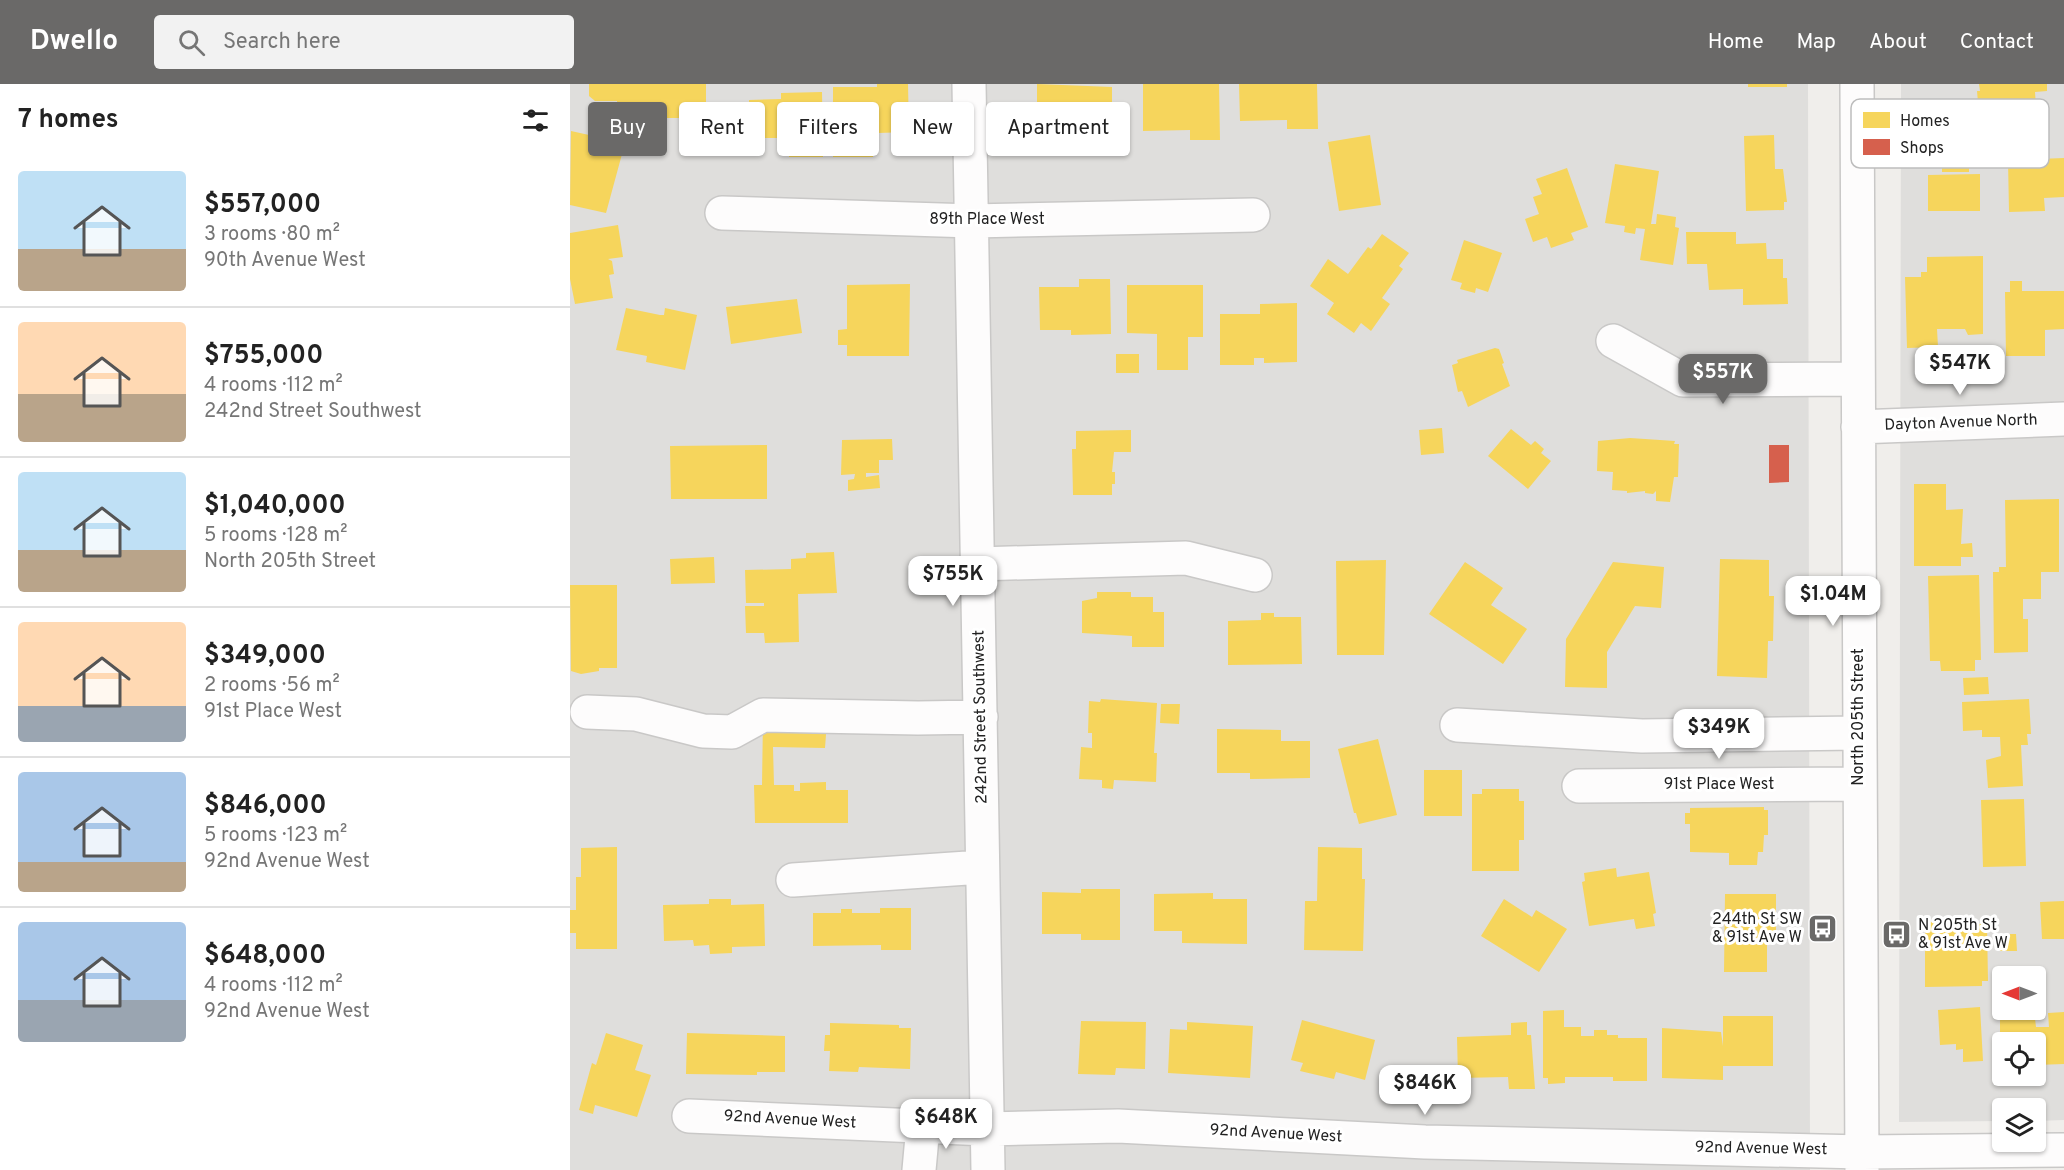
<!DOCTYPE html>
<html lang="en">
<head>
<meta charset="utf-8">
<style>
	:root { --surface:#fff; --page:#f2f2f2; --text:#222; --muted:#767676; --line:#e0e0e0; --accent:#6a6968 }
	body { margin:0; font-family:Overpass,sans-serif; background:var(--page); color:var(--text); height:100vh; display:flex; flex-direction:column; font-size:22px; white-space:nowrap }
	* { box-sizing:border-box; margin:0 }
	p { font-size:20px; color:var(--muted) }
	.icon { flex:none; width:33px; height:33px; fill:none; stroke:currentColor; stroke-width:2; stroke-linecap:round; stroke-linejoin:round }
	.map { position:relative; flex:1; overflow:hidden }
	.side { display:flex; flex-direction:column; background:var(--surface); width:570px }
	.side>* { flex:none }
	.banner { position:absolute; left:18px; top:18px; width:570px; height:54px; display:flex; gap:12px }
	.needle { width:39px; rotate:270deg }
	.buttons { position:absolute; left:1422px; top:882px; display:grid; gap:12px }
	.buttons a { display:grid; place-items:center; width:54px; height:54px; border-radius:6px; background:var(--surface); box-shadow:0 2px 4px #0004; font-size:30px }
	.price { position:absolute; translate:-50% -51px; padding:0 14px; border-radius:12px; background:#fff; color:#222; font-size:20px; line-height:39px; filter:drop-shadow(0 2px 3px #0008) }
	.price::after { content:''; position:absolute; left:50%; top:36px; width:18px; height:14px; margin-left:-9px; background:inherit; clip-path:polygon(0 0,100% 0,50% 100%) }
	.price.active { background:var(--accent); color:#fff }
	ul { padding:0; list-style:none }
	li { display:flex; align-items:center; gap:18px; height:150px; padding:0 18px }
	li+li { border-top:2px solid var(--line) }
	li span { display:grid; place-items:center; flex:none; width:168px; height:120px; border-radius:6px; color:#555 }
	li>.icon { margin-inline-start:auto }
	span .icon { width:72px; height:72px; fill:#fffc; stroke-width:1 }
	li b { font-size:26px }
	h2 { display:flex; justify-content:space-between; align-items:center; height:72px; padding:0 18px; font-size:26px }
	.pill { padding:0 21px; border-radius:6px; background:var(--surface); box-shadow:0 2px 4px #0004; font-size:21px; line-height:54px }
	.pill.active { background:var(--accent); color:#fff }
	header { display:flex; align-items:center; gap:36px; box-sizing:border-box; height:84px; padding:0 30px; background:var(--accent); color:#fff }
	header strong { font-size:28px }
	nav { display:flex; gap:33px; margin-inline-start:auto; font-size:21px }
	.search { width:420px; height:54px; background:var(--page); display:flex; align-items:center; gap:15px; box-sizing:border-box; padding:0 21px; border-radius:6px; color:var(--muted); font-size:22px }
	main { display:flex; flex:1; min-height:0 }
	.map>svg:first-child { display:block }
	.residential { fill:#dfdedc; fill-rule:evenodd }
	.homes { fill:#f6d55c }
	.shops { fill:#d6604d }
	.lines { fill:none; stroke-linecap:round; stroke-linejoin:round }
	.minor-casing { stroke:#c9c8c7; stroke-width:36 }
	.minor { stroke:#fdfcfc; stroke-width:33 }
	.labels { text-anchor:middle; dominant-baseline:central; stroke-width:6; stroke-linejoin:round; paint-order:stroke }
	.street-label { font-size:16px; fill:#222; stroke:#fff }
	.poi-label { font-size:16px; fill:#222; stroke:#fff; text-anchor:end }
	.key { fill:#fff; stroke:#bdbdbd; stroke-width:1.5 }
	.key-label { font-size:16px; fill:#222 }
</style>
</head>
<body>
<header>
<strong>Dwello</strong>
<div class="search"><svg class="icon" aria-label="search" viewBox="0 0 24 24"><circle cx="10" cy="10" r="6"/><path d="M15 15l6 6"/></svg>Search here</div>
<nav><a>Home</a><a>Map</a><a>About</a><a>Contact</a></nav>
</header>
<main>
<section class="side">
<h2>7 homes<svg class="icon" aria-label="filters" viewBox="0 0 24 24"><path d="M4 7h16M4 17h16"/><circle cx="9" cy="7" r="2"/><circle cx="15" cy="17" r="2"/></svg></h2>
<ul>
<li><span style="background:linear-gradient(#bfe0f5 65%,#b9a48a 0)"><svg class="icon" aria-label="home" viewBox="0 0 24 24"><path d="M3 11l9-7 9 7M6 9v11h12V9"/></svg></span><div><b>$557,000</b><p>3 rooms · 80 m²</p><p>90th Avenue West</p></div></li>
<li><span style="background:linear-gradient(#ffd9b3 60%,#b9a48a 0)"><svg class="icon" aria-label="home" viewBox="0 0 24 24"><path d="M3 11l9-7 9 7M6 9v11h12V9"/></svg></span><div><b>$755,000</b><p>4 rooms · 112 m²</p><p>242nd Street Southwest</p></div></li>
<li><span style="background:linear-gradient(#bfe0f5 65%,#b9a48a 0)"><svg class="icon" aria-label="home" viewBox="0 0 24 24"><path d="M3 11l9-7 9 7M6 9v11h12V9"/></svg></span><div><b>$1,040,000</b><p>5 rooms · 128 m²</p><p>North 205th Street</p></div></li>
<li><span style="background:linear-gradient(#ffd9b3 70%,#9aa5b1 0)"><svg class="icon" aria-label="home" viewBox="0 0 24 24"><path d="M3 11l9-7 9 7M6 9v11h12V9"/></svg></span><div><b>$349,000</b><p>2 rooms · 56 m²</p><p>91st Place West</p></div></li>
<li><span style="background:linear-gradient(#a9c7e8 75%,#b9a48a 0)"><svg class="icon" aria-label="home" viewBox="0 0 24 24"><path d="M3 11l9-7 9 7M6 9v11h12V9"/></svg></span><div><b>$846,000</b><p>5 rooms · 123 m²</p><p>92nd Avenue West</p></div></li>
<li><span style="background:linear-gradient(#a9c7e8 65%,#9aa5b1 0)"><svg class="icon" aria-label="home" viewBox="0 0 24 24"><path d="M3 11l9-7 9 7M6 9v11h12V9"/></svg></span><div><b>$648,000</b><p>4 rooms · 112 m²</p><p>92nd Avenue West</p></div></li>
</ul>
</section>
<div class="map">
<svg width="1494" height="1086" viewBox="0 0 1494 1086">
	<rect width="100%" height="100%" fill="#f0eeeb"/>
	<!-- residential -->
	<path class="residential" d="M0 0H1238L1240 1086H0Z
		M1331 0H1494V1036L1466 1037V1024H1432V1037L1329 1038ZM1432 892H1466V926H1432ZM1432 958H1466V992H1432Z"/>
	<!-- homes -->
	<path class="homes" d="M19 0H136V34H49L47 17H25L19 12Z
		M307 0H338L339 48 308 49V41H303V73H263V3H307Z
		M467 0 542 3V71H499V23H467Z
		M573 0H649L650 56H620V46L573 47Z
		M669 0H747L748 45H717V36L670 37Z
		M1178 0H1217V3H1178Z
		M1409 0H1477V7L1465 8 1467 37H1461L1462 51 1411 53 1407 7H1410Z
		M252 8 253 73H219V57H211V54H179V16L211 15V9Z
		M162 19H177L178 35 162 36Z
		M1 47 55 59 36 129 0 121Z
		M800 51 811 121 769 127 758 58Z
		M1204 51 1205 85H1213L1217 118H1214V126L1176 127 1174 52Z
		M1494 74V113L1474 114 1475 127 1439 128 1438 76Z
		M1372 75H1399V88H1372Z
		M1045 80 1089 87 1081 140H1086L1087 130 1106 133 1105 143 1109 144 1103 181 1070 176 1075 145 1066 144 1065 150 1054 148 1055 142 1035 139Z
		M997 84 1018 143 1001 149 1004 156 981 164 977 153 963 158 955 135 969 130 963 113 972 110 966 95Z
		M1410 90V127H1358V91Z
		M48 141 53 173 38 175 42 177 44 190 39 191 43 214 5 220 0 195V149Z
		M1116 148H1166V160L1196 159 1197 175H1213V194H1217L1218 220 1173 221V205L1139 206 1137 180H1117Z
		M812 150 839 169 829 182 833 185 812 214 820 220 801 247 791 239 784 249 757 230 764 219 740 202 758 175 778 190 798 163 801 165Z
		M894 156 932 169 918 208 906 204 905 209 890 205 892 199 881 196Z
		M1413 172V250L1398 251 1395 245H1367L1368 263 1337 264 1335 193H1351V188H1357V173Z
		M509 195H540L541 250 501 251V246H470L469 203H509Z
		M1440 197H1452V207H1494V245L1475 246V272H1436L1435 208H1440Z
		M340 200 339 272H277V261H268V246L277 245V201Z
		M557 201H633V253H618V286H587V250L557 249Z
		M227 215 232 249 161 260 156 223Z
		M727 219V278L694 279V274H684V281H650V230H690V220Z
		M56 224 90 231H94L95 224 127 231 115 286 76 278 77 272 46 266Z
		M925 264 929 265 934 279 932 280 940 302 898 323 892 307 888 308 882 281 888 279 887 276Z
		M546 270H569V289H546Z
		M872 344 874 369 851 371 849 346Z
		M941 345 961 361 965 357 974 365 971 369 981 377 958 405 918 372Z
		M561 346V368H544L542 388H545V400H542V411H503L502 365H506V347Z
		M1060 354 1105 357 1104 360H1109L1108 393H1104L1100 418 1086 417V407L1083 410 1075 409V407L1057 409V407L1042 406 1043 388 1027 387 1028 357Z
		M322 355 323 376H309V389H296V393L309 391 310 404 278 407V396L284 395 285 390 271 391 272 356Z
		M197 361V415H101L100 362Z
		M1344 400H1376V426L1393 425 1391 460 1402 459 1403 473H1391V482H1344Z
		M1489 415V488H1471V515H1453V535H1458V568L1424 569 1423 488H1429V483H1436L1435 416Z
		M264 468 267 509 228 510 229 558 195 559 194 549H176L175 522H194V519H176L175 486 221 485V475L236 474V469Z
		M144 473 145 499 101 500 100 475Z
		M1150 475 1199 476V512H1204L1203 557H1198L1197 594 1147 592Z
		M816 476 814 571H767L766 477Z
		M895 478 933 504 921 521 957 545 933 580 859 530Z
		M1043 478 1094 483 1091 524 1065 522 1037 568V604L995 603 996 555Z
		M1409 491 1411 576H1405V587H1371L1370 577H1360L1358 492Z
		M0 501H47V584H29V587L11 590 1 587Z
		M527 508H561V513H583V528H594V563H562V552L512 549V517L527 514Z
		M691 529H704V533H731L732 580 658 581V537L691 536Z
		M1418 593 1419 610 1394 611 1393 594Z
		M531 615 587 619 584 669H587L586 698 544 696 543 705 532 704V696L509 695 511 663 522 664V649H518L519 617 530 618Z
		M1459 615 1461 650H1457L1458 661H1451L1453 702 1418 704 1416 676 1431 672 1430 653H1412V646L1393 647 1392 618Z
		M591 620H610L609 640 590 639Z
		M193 634 257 637 255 664 203 663 204 701H224V707H230V699L256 698V706H278V739H185L184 701H192Z
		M647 645 711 646V657H740V694L680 695V689H647Z
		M808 655 827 731 789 740 786 729H784L768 665Z
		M854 686H892V732H854Z
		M912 705H949V717H954V756H949V787H902V710H912Z
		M1454 715 1456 782 1413 783 1411 716Z
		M1194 723V726H1198V751H1194L1193 768H1188L1187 781H1159V769L1120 768V740H1115V729H1120V724Z
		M47 763V865H6V849H0V826H6V793H11V764Z
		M748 763 792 764V795H795L793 867 734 866 735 817H747Z
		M1046 784 1047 793 1079 788 1086 829 1083 830 1085 842 1066 845 1064 835 1019 842 1012 798 1015 797 1014 789Z
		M511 805H550V856H511V850H472V808L511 809Z
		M643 809V815H677V860L612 859V847H584V810Z
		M1155 810H1206V858H1197V888H1154Z
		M139 815H161V821L194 820 195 862 162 863V869L140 870 139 861 124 862 123 856 94 857 93 821 139 820Z
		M934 815 962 833 966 826 997 845 969 888 911 852Z
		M1494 817V855H1472L1470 818Z
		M310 824H341V866H311V861L243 862V829H271V825H282V829H310Z
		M1408 837V840H1417L1418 897H1412V902L1355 903V838Z
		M1429 850H1446L1447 867H1430Z
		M1430 912H1432V926H1464L1466 943H1479L1478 929 1494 928V980L1466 981V958H1432V976H1430Z
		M1410 923 1413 977 1393 978V965L1386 966V960L1370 961 1368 926Z
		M994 926V943H1011V952H1024V946H1037V951H1048V954H1077V997H1043V993H995V999L978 1000V994H973V927Z
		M1153 932H1203V982H1153V996L1092 994V944L1151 948 1153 962Z
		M732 936 805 956 795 996 766 988 764 995 730 987 733 979 721 976Z
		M511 937 576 938 575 985 546 984 545 991 508 990Z
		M617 938 683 942 680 994 598 989 600 945 617 946Z
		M957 938V951H961L965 1005H939L938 993 888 994 887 953 941 951V939Z
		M260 939 329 941V944H341L340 985 289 983 288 988 259 987 260 967H254L255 951H260Z
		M36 949 73 961 65 986 81 991 67 1033 25 1021 23 1030 9 1026 22 979 26 981Z
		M117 949 215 952V988H187V991L116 990Z"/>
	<!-- shops -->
	<path class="shops" d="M1199 361H1219V398L1199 399Z"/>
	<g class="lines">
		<defs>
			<path id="minor" d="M399 0 418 1086
				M1287 0 1292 1086
				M152 129 402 137 683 131
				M1043 257 1113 296 1287 295
				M1288 343 1494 335
				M408 480 616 474 685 491
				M17 628 66 630 133 647 162 648 193 631 348 634 411 633
				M887 641 1072 652 1289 649
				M1009 702 1289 700
				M223 796 412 783
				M119 1032 417 1045 548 1042 855 1058 1292 1068 1494 1066
				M349 1086 353 1042"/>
		</defs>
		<!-- minor casing -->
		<use href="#minor" class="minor-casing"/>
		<!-- minor -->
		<use href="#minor" class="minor"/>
	</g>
	<!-- icons -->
	<defs>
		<symbol id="bus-square" viewBox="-11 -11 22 22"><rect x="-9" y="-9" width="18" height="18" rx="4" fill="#6a6968" stroke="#fff"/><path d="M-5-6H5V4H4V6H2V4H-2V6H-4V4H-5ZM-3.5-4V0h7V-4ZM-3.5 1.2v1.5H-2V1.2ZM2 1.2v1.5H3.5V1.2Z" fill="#fff"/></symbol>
	</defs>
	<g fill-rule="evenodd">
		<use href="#bus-square" x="1236" y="828" width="33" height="33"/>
		<use href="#bus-square" x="1310" y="834" width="33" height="33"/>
	</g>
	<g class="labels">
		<!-- street labels -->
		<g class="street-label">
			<text x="417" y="136">89th Place West</text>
			<text transform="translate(1391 339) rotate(-2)">Dayton Avenue North</text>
			<text transform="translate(411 633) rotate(-91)">242nd Street Southwest</text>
			<text transform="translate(1289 633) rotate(-90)">North 205th Street</text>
			<text x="1149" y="701">91st Place West</text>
			<text transform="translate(220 1036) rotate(3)">92nd Avenue West</text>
			<text transform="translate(706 1050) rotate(3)">92nd Avenue West</text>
			<text transform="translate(1191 1065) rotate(1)">92nd Avenue West</text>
		</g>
		<!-- poi labels -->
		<g class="poi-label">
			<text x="1232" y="836">244th St SW<tspan x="1232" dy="18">&amp; 91st Ave W</tspan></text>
			<text x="1348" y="842" text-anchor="start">N 205th St<tspan x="1348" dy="18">&amp; 91st Ave W</tspan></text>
		</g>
	</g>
	<!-- legend -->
	<rect x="1281" y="15" width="198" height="69" rx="9" class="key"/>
	<rect x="1293" y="28" width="27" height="16" fill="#f6d55c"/>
	<rect x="1293" y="55" width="27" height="16" fill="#d6604d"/>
	<g class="key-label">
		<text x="1330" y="42">Homes</text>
		<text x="1330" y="69">Shops</text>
	</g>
</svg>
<div class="buttons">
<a><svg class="needle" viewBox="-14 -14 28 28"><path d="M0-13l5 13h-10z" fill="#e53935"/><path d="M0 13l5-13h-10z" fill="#767676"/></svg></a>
<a><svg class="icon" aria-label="locate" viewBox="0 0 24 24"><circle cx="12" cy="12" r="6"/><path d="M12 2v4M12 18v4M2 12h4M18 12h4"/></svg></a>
<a><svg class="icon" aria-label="layers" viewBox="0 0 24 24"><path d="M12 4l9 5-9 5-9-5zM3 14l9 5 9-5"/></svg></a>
</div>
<b class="price" style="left:1390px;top:312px">$547K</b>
<b class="price active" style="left:1153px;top:321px">$557K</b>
<b class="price" style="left:383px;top:523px">$755K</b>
<b class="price" style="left:1263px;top:543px">$1.04M</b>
<b class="price" style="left:1149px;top:676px">$349K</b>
<b class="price" style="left:855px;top:1032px">$846K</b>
<b class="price" style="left:376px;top:1066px">$648K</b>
<div class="banner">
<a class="pill active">Buy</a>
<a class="pill">Rent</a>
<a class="pill">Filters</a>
<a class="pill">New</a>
<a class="pill">Apartment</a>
</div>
</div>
</main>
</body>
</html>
